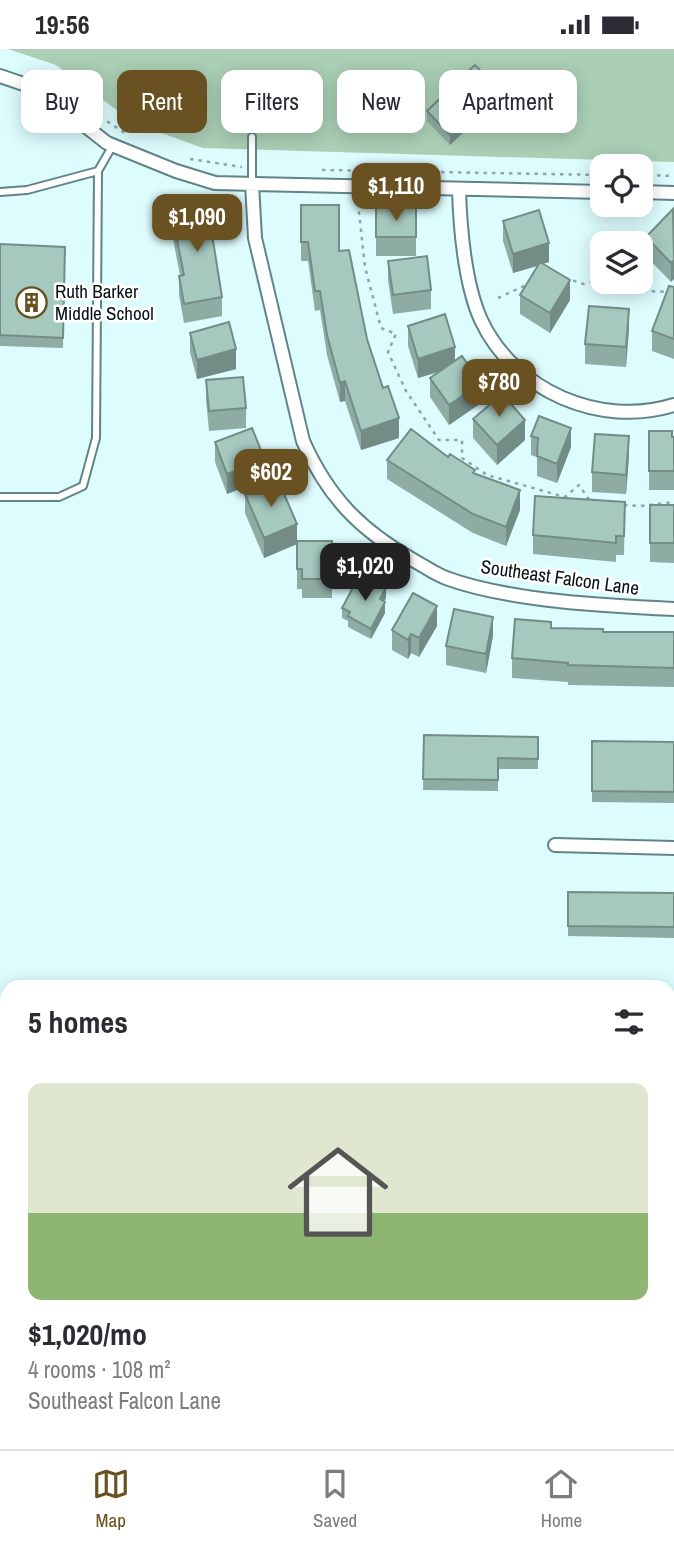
<!DOCTYPE html>
<html lang="en">
<head>
<meta charset="utf-8">
<style>
	:root { --surface:#fff; --page:#f2f2f3; --text:#2b2b33; --muted:#7c7c81; --line:#e1e1e2; --accent:#6a5122 }
	body { margin:0; font-family:"Archivo Narrow",sans-serif; background:var(--page); color:var(--text); height:100vh; display:flex; flex-direction:column; font-size:26px; white-space:nowrap }
	* { box-sizing:border-box; margin:0 }
	p { font-size:23px; color:var(--muted) }
	.icon { flex:none; width:38px; height:38px; fill:none; stroke:currentColor; stroke-width:2; stroke-linecap:round; stroke-linejoin:round }
	.map { position:relative; flex:1; overflow:hidden }
	.sheet { position:absolute; left:0px; top:931px; width:676px; height:469px; display:flex; flex-direction:column; background:var(--surface); border-radius:21px 21px 0 0; box-shadow:0 4px 18px #0003 }
	.sheet>* { flex:none }
	.hud { position:absolute; left:21px; top:21px; width:634px; height:63px; display:flex; gap:14px }
	.fabs { position:absolute; left:590px; top:105px; display:grid; gap:14px }
	.fabs a { display:grid; place-items:center; width:63px; height:63px; border-radius:14px; background:var(--surface); box-shadow:0 4px 18px #0003; font-size:35px }
	.price { position:absolute; translate:-50% -60px; padding:0 16px; border-radius:14px; background:var(--accent); color:#fff; font-size:23px; line-height:46px; filter:drop-shadow(0 2px 4px #0008) }
	.price::after { content:''; position:absolute; left:50%; top:42px; width:21px; height:16px; margin-left:-10px; background:inherit; clip-path:polygon(0 0,100% 0,50% 100%) }
	.price.on { background:#222; color:#fff }
	ul { padding:0; list-style:none }
	li { display:grid; align-content:center; gap:14px; height:371px; padding:0 28px }
	li+li { border-top:2px solid var(--line) }
	li span { display:grid; place-items:center; height:217px; border-radius:14px; color:#555 }
	li>.icon { margin-inline-start:auto }
	span .icon { width:126px; height:126px; fill:#fffc; stroke-width:1 }
	li b { font-size:30px }
	h2 { display:flex; justify-content:space-between; align-items:center; height:84px; padding:0 28px; font-size:30px }
	.chip { padding:0 24px; border-radius:14px; background:var(--surface); box-shadow:0 4px 18px #0003; font-size:24px; line-height:63px }
	.chip.on { background:var(--accent); color:#fff }
	.status { display:flex; justify-content:space-between; align-items:center; height:49px; padding:0 35px; background:var(--surface); direction:ltr }
	.status svg { height:19px; fill:currentColor }
	.tabs { display:flex; justify-content:space-around; align-items:center; height:98px; border-top:2px solid var(--line); background:var(--surface); font-size:19px; color:var(--muted) }
	.tabs a { display:grid; justify-items:center; gap:4px }
	.tabs .on { color:var(--accent) }
	.map>svg:first-child { display:block }
	.green { fill:#aacfb5 }
	.lines { fill:none; stroke-linecap:round; stroke-linejoin:round }
	.service-casing { stroke:#618487; stroke-width:10 }
	.minor-casing { stroke:#618487; stroke-width:16 }
	.path { stroke:#8da6a8; stroke-width:2.5; stroke-dasharray:3.5 5; stroke-linecap:butt }
	.service { stroke:#fff; stroke-width:6 }
	.minor { stroke:#fff; stroke-width:12 }
	.wall { fill:#8eaca4 }
	.shaded-wall { fill:#748c86 }
	.building { fill:#a5c8bf; stroke:#748c86; stroke-width:2 }
	.labels { text-anchor:middle; dominant-baseline:central; stroke-width:5; stroke-linejoin:round; paint-order:stroke }
	.poi-label { font-size:19px; fill:#051214; stroke:#fff; text-anchor:start }
	.street-label { font-size:19px; fill:#051214; stroke:#fff }
</style>
</head>
<body>
<div class="status"><b>19:56</b><svg viewBox="0 0 49 12"><path d="M0 12V9h3v3zM5 12V6h3v6zM10 12V3h3v9zM15 12V0h3v12zM26 1h20v11H26zM47 4h2v5h-2z"/></svg></div>
<div class="map">
<svg width="674" height="1400" viewBox="0 0 674 1400">
	<rect width="100%" height="100%" fill="#ddfcfe"/>
	<!-- green -->
	<path class="green" d="M8 0H674V113L203 99 134 74 56 16Z"/>
	<g class="lines">
		<defs>
			<path id="service" d="M252 88V135
				M0 143 27 141 98 122 113 96
				M0 448H59L83 437 96 389 98 122
				M668 1034H674
				M0 1199 7 1200
				M668 1256H674
				M0 1317 7 1318
				M212 1400 213 1393"/>
			<path id="minor" d="M0 27 38 40 107 94 176 122 215 134 602 143
				M252 135 255 189 303 392C328 448 360 481 413 511 424 517 435 525 446 529 508 552 608 557 674 560
				M459 140C460 179 465 236 481 271 514 342 600 379 674 356
				M640 143 674 144
				M555 796 674 799
				M668 1088H674
				M0 1372 7 1373
				M609 1393 674 1394"/>
		</defs>
		<!-- service casing -->
		<use href="#service" class="service-casing"/>
		<!-- minor casing -->
		<use href="#minor" class="minor-casing"/>
		<!-- path -->
		<path class="path" d="M93 63 128 86
			M190 110 242 118
			M322 121 602 126
			M640 126 674 127
			M358 154 365 218 381 279 396 285 388 303 406 342 439 391H462V409L487 426 565 448 579 436 590 452
			M565 229 584 235 597 231 604 241 674 243
			M498 249 526 236
			M624 456 640 457 674 453
			M0 1348 7 1349"/>
		<!-- service -->
		<use href="#service" class="service"/>
		<!-- minor -->
		<use href="#minor" class="minor"/>
	</g>
	<!-- wall -->
	<path class="wall" d="M498 51 450 96 427 72V62Z
		M301 156 339 202 399 389 361 401 345 352 340 353 327 306 320 261 315 262 308 212H301Z
		M376 159H416V207H376Z
		M171 160 222 248V267L184 274 179 246V227L180 226 171 180Z
		M673 160 671 233 646 207V188Z
		M503 172 549 213 543 215 570 251 550 284 520 265V246L538 217 513 224 503 192Z
		M0 195 65 198 63 299 0 297Z
		M388 212 431 241V260L393 265 388 231Z
		M674 238V310L652 302V282Z
		M408 277 455 312 481 354 449 376 430 348V329L440 323 418 329 408 297Z
		M629 279 626 318 585 315V295Z
		M190 284 236 320 197 330 190 303Z
		M206 331 246 359V379L209 382 206 351Z
		M473 370 525 391 497 416 473 389Z
		M649 382 674 388V441H649Z
		M531 387 571 398 557 434 537 427V408L531 406Z
		M215 393 265 430 227 445 215 413Z
		M629 407 626 445 592 443V423Z
		M448 408 475 424 520 461 506 497 473 484 387 430V411Z
		M245 445 297 492H332V549H302V540H297V495L264 509 245 464Z
		M625 453 624 506H616V513L533 505V486Z
		M650 456H674V514L650 513Z
		M386 549 384 552 385 564 371 590 348 578V572L342 569V559Z
		M437 577 419 608 411 604 408 610 392 601V581Z
		M551 579 603 583H674V638L568 636V633L512 629V609Z
		M493 587 486 624 446 616V597Z
		M424 686 538 688V720H498V742L423 741Z
		M592 692 674 693V754L592 753Z
		M568 843 674 844V889L568 887Z
		M668 950 674 951V1010L668 1009Z
		M0 1210 7 1211V1288L0 1287Z"/>
	<!-- shaded-wall -->
	<path class="shaded-wall" d="M498 40V51L450 96V86Z
		M549 194V213L513 224V205Z
		M674 211V230L671 233V214Z
		M570 231V251L550 284V264Z
		M629 260V279L626 318V298Z
		M455 298V317L418 329V310Z
		M236 300V320L197 330V311Z
		M345 332V352L340 353V334Z
		M481 334V354L449 376V356Z
		M399 369V389L361 401V382Z
		M525 371V391L497 416V396Z
		M571 379V398L557 434V415Z
		M629 387V407L626 445V426Z
		M265 411V430L227 445V425Z
		M520 441V461L506 497V478Z
		M297 475V495L264 509V489Z
		M386 539V549L380 561V550Z
		M385 553V564L371 590V580Z
		M437 557V577L419 608V589Z
		M493 568V587L486 624V605Z
		M411 585V604L408 610V591Z"/>
	<!-- building -->
	<path class="building" d="M475 16 498 40 450 86 427 62Z
		M207 154 222 248 184 255 179 227 184 226 171 160Z
		M301 156H339V202L349 201 367 290 383 339 388 337 399 369 361 382 345 332 340 334 327 286 320 242H315L308 193H301Z
		M376 159H416V188H376Z
		M673 160 674 211 671 214 646 188Z
		M539 161 549 194 513 205 503 172Z
		M0 195 65 198 63 289 0 286Z
		M427 207 431 241 393 246 388 212Z
		M540 213 570 231 550 264 520 246Z
		M669 237 674 238V290L652 282Z
		M589 257 629 260 626 298 585 295Z
		M445 265 455 298 418 310 408 277Z
		M229 273 236 300 197 311 190 284Z
		M462 307 481 334 449 356 430 329Z
		M243 328 246 359 209 362 206 331Z
		M502 345 525 371 497 396 473 370Z
		M539 367 571 379 557 415 537 407 538 389 531 387Z
		M252 379 265 411 227 425 215 393Z
		M411 380 448 408 450 405 475 421 473 424 520 441 506 478 473 465 387 411Z
		M649 382H672V388H674V422H649Z
		M595 385 629 387 626 426 592 423Z
		M278 431 297 475 264 489 245 445Z
		M535 447 625 453 624 487H616V494L533 486Z
		M650 456H674V494H650Z
		M297 492H332V530H302V520H297Z
		M369 530 386 539 380 550 385 553 371 580 348 567 350 563 342 559 357 531 366 536Z
		M413 544 437 557 419 589 411 585 408 591 392 581Z
		M454 560 493 568 486 605 446 597Z
		M515 570 551 573V579L603 580V583H674V619L568 616V614L512 609Z
		M424 686 538 688V710L498 709V731L423 730Z
		M592 692 674 693V743L592 742Z
		M568 843 674 844V878L568 877Z
		M668 950 674 951V999H668Z
		M0 1210 7 1211V1274L0 1273Z"/>
	<!-- icons -->
	<defs>
		<symbol id="building-ring" viewBox="-11 -11 22 22"><circle r="9.5" fill="#fff" stroke="#6a5122" stroke-width="1.5"/><path d="M-4-6H4V6H1V3H-1V6H-4ZM-2.5-4.3h1.7v1.8h-1.7ZM.8-4.3h1.7v1.8H.8ZM-2.5-1h1.7V.8h-1.7ZM.8-1h1.7V.8H.8Z" fill="#6a5122"/></symbol>
	</defs>
	<g fill-rule="evenodd">
		<use href="#building-ring" x="14" y="236" width="35" height="35"/>
	</g>
	<g class="labels">
		<!-- poi labels -->
		<g class="poi-label">
			<text x="55" y="242">Ruth Barker<tspan x="55" dy="22">Middle School</tspan></text>
		</g>
		<!-- street labels -->
		<g class="street-label">
			<text transform="translate(560 528) rotate(8)">Southeast Falcon Lane</text>
		</g>
	</g>
</svg>
<div class="fabs">
<a><svg class="icon" aria-label="locate" viewBox="0 0 24 24"><circle cx="12" cy="12" r="6"/><path d="M12 2v4M12 18v4M2 12h4M18 12h4"/></svg></a>
<a><svg class="icon" aria-label="layers" viewBox="0 0 24 24"><path d="M12 4l9 5-9 5-9-5zM3 14l9 5 9-5"/></svg></a>
</div>
<b class="price" style="left:396px;top:174px">$1,110</b>
<b class="price" style="left:197px;top:205px">$1,090</b>
<b class="price" style="left:499px;top:370px">$780</b>
<b class="price" style="left:271px;top:460px">$602</b>
<b class="price on" style="left:365px;top:554px">$1,020</b>
<div class="hud">
<a class="chip">Buy</a>
<a class="chip on">Rent</a>
<a class="chip">Filters</a>
<a class="chip">New</a>
<a class="chip">Apartment</a>
</div>
<section class="sheet">
<h2>5 homes<svg class="icon" aria-label="filters" viewBox="0 0 24 24"><path d="M4 7h16M4 17h16"/><circle cx="9" cy="7" r="2"/><circle cx="15" cy="17" r="2"/></svg></h2>
<ul>
<li><span style="background:linear-gradient(#dfe7d0 60%,#8fb573 0)"><svg class="icon" aria-label="home" viewBox="0 0 24 24"><path d="M3 11l9-7 9 7M6 9v11h12V9"/></svg></span><div><b>$1,020/mo</b><p>4 rooms · 108 m²</p><p>Southeast Falcon Lane</p></div></li>
</ul>
</section>
</div>
<nav class="tabs">
<a class="on"><svg class="icon" aria-label="map" viewBox="0 0 24 24"><path d="M3 6l6-2 6 2 6-2v14l-6 2-6-2-6 2zM9 4v14M15 6v14"/></svg>Map</a>
<a><svg class="icon" aria-label="saved" viewBox="0 0 24 24"><path d="M7 4h10v16l-5-4-5 4z"/></svg>Saved</a>
<a><svg class="icon" aria-label="home" viewBox="0 0 24 24"><path d="M3 11l9-7 9 7M6 9v11h12V9"/></svg>Home</a>
</nav>
</body>
</html>
